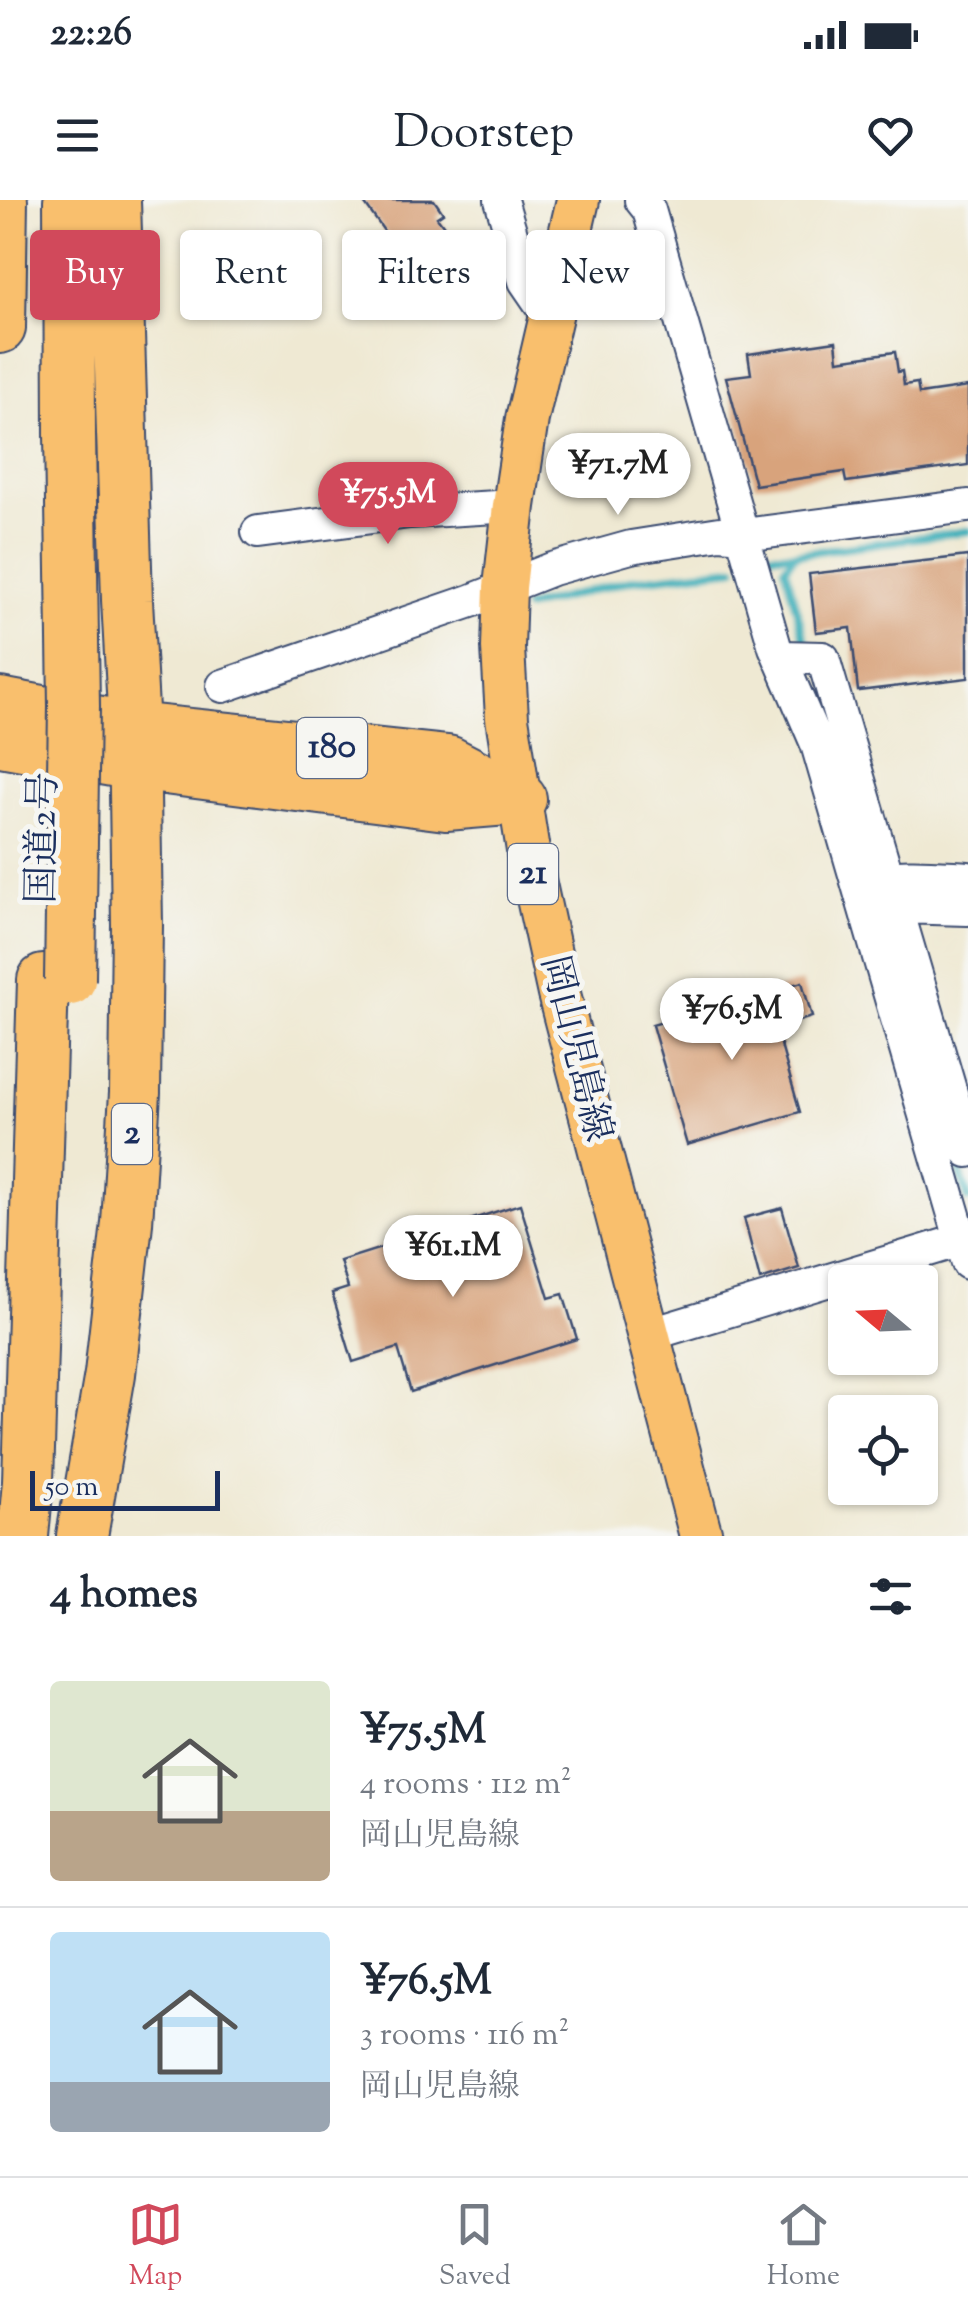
<!DOCTYPE html>
<html lang="en">
<head>
<meta charset="utf-8">
<style>
	:root { --surface:#fff; --page:#f2f2f3; --text:#1f2937; --muted:#747a83; --line:#e0e1e3; --accent:#d1495b }
	body { margin:0; font-family:"Sorts Mill Goudy","Noto Serif JP",serif; background:var(--page); color:var(--text); height:100vh; display:flex; flex-direction:column; font-size:38px; white-space:nowrap }
	* { box-sizing:border-box; margin:0 }
	p { font-size:32px; color:var(--muted) }
	.icon { flex:none; width:55px; height:55px; fill:none; stroke:currentColor; stroke-width:2; stroke-linecap:round; stroke-linejoin:round }
	.map { position:relative; height:1336px; overflow:hidden }
	.side { display:flex; flex-direction:column; background:var(--surface); flex:1 }
	.side>* { flex:none }
	.top-card { position:absolute; left:30px; top:30px; width:910px; height:90px; display:flex; gap:20px }
	.needle { width:65px; rotate:289deg }
	.buttons { position:absolute; left:828px; top:1065px; display:grid; gap:20px }
	.buttons a { display:grid; place-items:center; width:110px; height:110px; border-radius:10px; background:var(--surface); box-shadow:0 2px 8px #0004; font-size:50px }
	.scale { position:absolute; left:30px; bottom:25px; width:190px; box-sizing:border-box; padding-left:10px; border:5px solid #1b2f5e; border-top:0; font-size:28px; line-height:35px; white-space:nowrap; color:#1b2f5e; -webkit-text-stroke:8px #f6f6f2; paint-order:stroke }
	.price { position:absolute; translate:-50% -85px; padding:0 22px; border-radius:35px; background:#fff; color:#222; font-size:32px; line-height:65px; filter:drop-shadow(0 2px 5px #0008) }
	.price::after { content:''; position:absolute; left:50%; top:60px; width:30px; height:22px; margin-left:-15px; background:inherit; clip-path:polygon(0 0,100% 0,50% 100%) }
	.price.current { background:var(--accent); color:#fff }
	ul { padding:0; list-style:none }
	li { display:flex; align-items:center; gap:30px; height:250px; padding:0 50px }
	li+li { border-top:2px solid var(--line) }
	li span { display:grid; place-items:center; flex:none; width:280px; height:200px; border-radius:10px; color:#555 }
	li>.icon { margin-inline-start:auto }
	span .icon { width:120px; height:120px; fill:#fffc; stroke-width:1 }
	li b { font-size:42px }
	h2 { display:flex; justify-content:space-between; align-items:center; height:120px; padding:0 50px; font-size:42px }
	.chip { padding:0 35px; border-radius:10px; background:var(--surface); box-shadow:0 2px 8px #0004; font-size:35px; line-height:90px }
	.chip.current { background:var(--accent); color:#fff }
	.status { display:flex; justify-content:space-between; align-items:center; height:70px; padding:0 50px; background:var(--surface); direction:ltr }
	.status svg { height:28px; fill:currentColor }
	header { display:flex; justify-content:space-between; align-items:center; height:130px; padding:0 50px; background:var(--surface); font-size:45px; font-weight:600 }
	.tabs { display:flex; justify-content:space-around; align-items:center; height:140px; border-top:2px solid var(--line); background:var(--surface); font-size:28px; color:var(--muted) }
	.tabs a { display:grid; justify-items:center; gap:5px }
	.tabs .current { color:var(--accent) }
	.map>svg:first-child { display:block }
	.lines { fill:none; stroke-linecap:round; stroke-linejoin:round }
	.stream { stroke:#41b1bb; stroke-width:8 }
	.building { fill:#d8a37b }
	.minor-casing { stroke:#3b4b70; stroke-width:36 }
	.major-casing { stroke:#3b4b70; stroke-width:46 }
	.highway-casing { stroke:#3b4b70; stroke-width:54 }
	.minor { stroke:#fff; stroke-width:32 }
	.major { stroke:#f9bf6d; stroke-width:42 }
	.highway { stroke:#f9bf6d; stroke-width:50 }
	.highway-bridge-casing { stroke:#3b4b70; stroke-width:54; stroke-linecap:butt }
	.highway-bridge { stroke:#f9bf6d; stroke-width:50 }
	.labels { text-anchor:middle; dominant-baseline:central; stroke-width:10; stroke-linejoin:round; paint-order:stroke }
	.shield { fill:#f6f6f2; stroke:#5d6b8a; stroke-width:2.5 }
	.shield-label { font-size:35px; font-weight:bold; fill:#1b2f5e }
	.street-label { font-size:38px; fill:#1b2f5e; stroke:#f6f6f2 }
</style>
</head>
<body>
<div class="status"><b>22:26</b><svg viewBox="0 0 49 12"><path d="M0 12V9h3v3zM5 12V6h3v6zM10 12V3h3v9zM15 12V0h3v12zM26 1h20v11H26zM47 4h2v5h-2z"/></svg></div>
<header><svg class="icon" aria-label="menu" viewBox="0 0 24 24"><path d="M4 6h16M4 12h16M4 18h16"/></svg>Doorstep<svg class="icon" aria-label="heart" viewBox="0 0 24 24"><path d="M12 20l-8-8c-3-5 5-10 8-4 3-6 11-1 8 4z"/></svg></header>
<div class="map">
<svg width="968" height="1336" viewBox="0 0 968 1336">
	<rect width="100%" height="100%" fill="#f6f6f2"/>
	<filter id="ink" filterUnits="userSpaceOnUse"><feTurbulence type="fractalNoise" baseFrequency=".01" numOctaves="2"/><feDisplacementMap in="SourceGraphic" scale="20" xChannelSelector="R" yChannelSelector="G"/><feConvolveMatrix kernelMatrix="1 2 1 2 8 2 1 2 1" color-interpolation-filters="sRGB"/></filter>
	<filter id="wash" filterUnits="userSpaceOnUse"><feTurbulence type="fractalNoise" baseFrequency=".0048" numOctaves="4" result="noise"/><feDisplacementMap in="SourceGraphic" scale="40" xChannelSelector="R" yChannelSelector="G"/><feGaussianBlur stdDeviation="2.25" result="paint"/><feColorMatrix in="noise" values="0 0 0 0 0 0 0 0 0 0 0 0 0 0 0 0 0 1.4 0 .05"/><feComposite in="paint" operator="in"/></filter>
	<g filter="url(#wash)">
		<rect width="100%" height="100%" fill="#efe9d3"/>
		<g class="lines">
			<!-- stream -->
			<path class="stream" d="M771 354H795
				M526 408 631 380 734 368
				M807 448 785 367 795 354 968 331
				M955 955 968 999"/>
		</g>
		<g id="blocks">
			<!-- building -->
			<path class="building" d="M362 0H434L443 13 437 17 446 29 440 33 450 47 414 73Z
				M836 141 838 160 895 152 898 172 902 171 904 185 917 183 919 194 968 187V265L846 282 844 272 755 285 726 177 751 174 748 154Z
				M968 356V478L858 491 851 428 816 432 809 374Z
				M802 782 812 817 776 828 800 912 687 945 652 825Z
				M520 1004 549 1098 563 1094 577 1139 411 1192 398 1148 353 1162 332 1093 348 1088 340 1061Z
				M782 1008 799 1068 760 1080 744 1018Z"/>
		</g>
	</g>
	<g filter="url(#ink)">
		<use href="#blocks" fill-opacity="0" stroke="#3b4b70" stroke-width="2.5"/>
		<g class="lines">
			<defs>
				<path id="minor" d="M501 0 525 81 549 116
					M641 0 649 10 775 447 817 544 968 1063
					M258 332 410 312 514 306
					M781 457 823 458 968 951
					M223 486 471 401 552 369 631 347 720 333 744 335 968 306
					M866 681C900 672 933 676 968 678
					M896 707 968 709
					M648 1135 968 1038"/>
				<path id="major" d="M578 0 527 219 514 306 505 387 503 448 507 518 529 657 559 794 701 1336"/>
				<path id="highway" d="M69 0 70 234
					M0 128 2 0
					M0 503 134 528 448 561 521 599
					M0 541 134 565 446 605 521 599
					M23 1336 28 1282 43 780
					M82 1336 110 1174 127 1023 135 893 137 725 134 528 127 400 115 0"/>
			</defs>
			<!-- minor casing -->
			<use href="#minor" class="minor-casing"/>
			<!-- major casing -->
			<use href="#major" class="major-casing"/>
			<!-- highway casing -->
			<use href="#highway" class="highway-casing"/>
			<!-- minor -->
			<use href="#minor" class="minor"/>
			<!-- major -->
			<use href="#major" class="major"/>
			<!-- highway -->
			<use href="#highway" class="highway"/>
			<defs>
				<path id="highway-bridge" d="M70 234 74 506 70 780"/>
			</defs>
			<!-- highway-bridge casing -->
			<use href="#highway-bridge" class="highway-bridge-casing"/>
			<!-- highway-bridge -->
			<use href="#highway-bridge" class="highway-bridge"/>
		</g>
	</g>
	<g class="labels">
		<!-- shield labels -->
		<g class="shield">
			<rect x="297" y="518" width="70" height="60" rx="8"/>
			<rect x="508" y="644" width="50" height="60" rx="8"/>
			<rect x="112" y="904" width="40" height="60" rx="8"/>
		</g>
		<g class="shield-label">
			<text x="332" y="548">180</text>
			<text x="533" y="674">21</text>
			<text x="132" y="934">2</text>
		</g>
		<!-- street labels -->
		<g class="street-label">
			<text transform="translate(45 638) rotate(-89)">国道2号</text>
			<text transform="translate(574 849) rotate(76)">岡山児島線</text>
		</g>
	</g>
</svg>
<div class="buttons">
<a><svg class="needle" viewBox="-14 -14 28 28"><path d="M0-13l5 13h-10z" fill="#e53935"/><path d="M0 13l5-13h-10z" fill="#747a83"/></svg></a>
<a><svg class="icon" aria-label="locate" viewBox="0 0 24 24"><circle cx="12" cy="12" r="6"/><path d="M12 2v4M12 18v4M2 12h4M18 12h4"/></svg></a>
</div>
<div class="scale">50 m</div>
<b class="price" style="left:618px;top:318px">¥71.7M</b>
<b class="price current" style="left:388px;top:347px">¥75.5M</b>
<b class="price" style="left:732px;top:863px">¥76.5M</b>
<b class="price" style="left:453px;top:1100px">¥61.1M</b>
<div class="top-card">
<a class="chip current">Buy</a>
<a class="chip">Rent</a>
<a class="chip">Filters</a>
<a class="chip">New</a>
</div>
</div>
<section class="side">
<h2>4 homes<svg class="icon" aria-label="filters" viewBox="0 0 24 24"><path d="M4 7h16M4 17h16"/><circle cx="9" cy="7" r="2"/><circle cx="15" cy="17" r="2"/></svg></h2>
<ul>
<li><span style="background:linear-gradient(#dfe7d0 65%,#b9a48a 0)"><svg class="icon" aria-label="home" viewBox="0 0 24 24"><path d="M3 11l9-7 9 7M6 9v11h12V9"/></svg></span><div><b>¥75.5M</b><p>4 rooms · 112 m²</p><p>岡山児島線</p></div></li>
<li><span style="background:linear-gradient(#bfe0f5 75%,#9aa5b1 0)"><svg class="icon" aria-label="home" viewBox="0 0 24 24"><path d="M3 11l9-7 9 7M6 9v11h12V9"/></svg></span><div><b>¥76.5M</b><p>3 rooms · 116 m²</p><p>岡山児島線</p></div></li>
</ul>
</section>
<nav class="tabs">
<a class="current"><svg class="icon" aria-label="map" viewBox="0 0 24 24"><path d="M3 6l6-2 6 2 6-2v14l-6 2-6-2-6 2zM9 4v14M15 6v14"/></svg>Map</a>
<a><svg class="icon" aria-label="saved" viewBox="0 0 24 24"><path d="M7 4h10v16l-5-4-5 4z"/></svg>Saved</a>
<a><svg class="icon" aria-label="home" viewBox="0 0 24 24"><path d="M3 11l9-7 9 7M6 9v11h12V9"/></svg>Home</a>
</nav>
</body>
</html>
